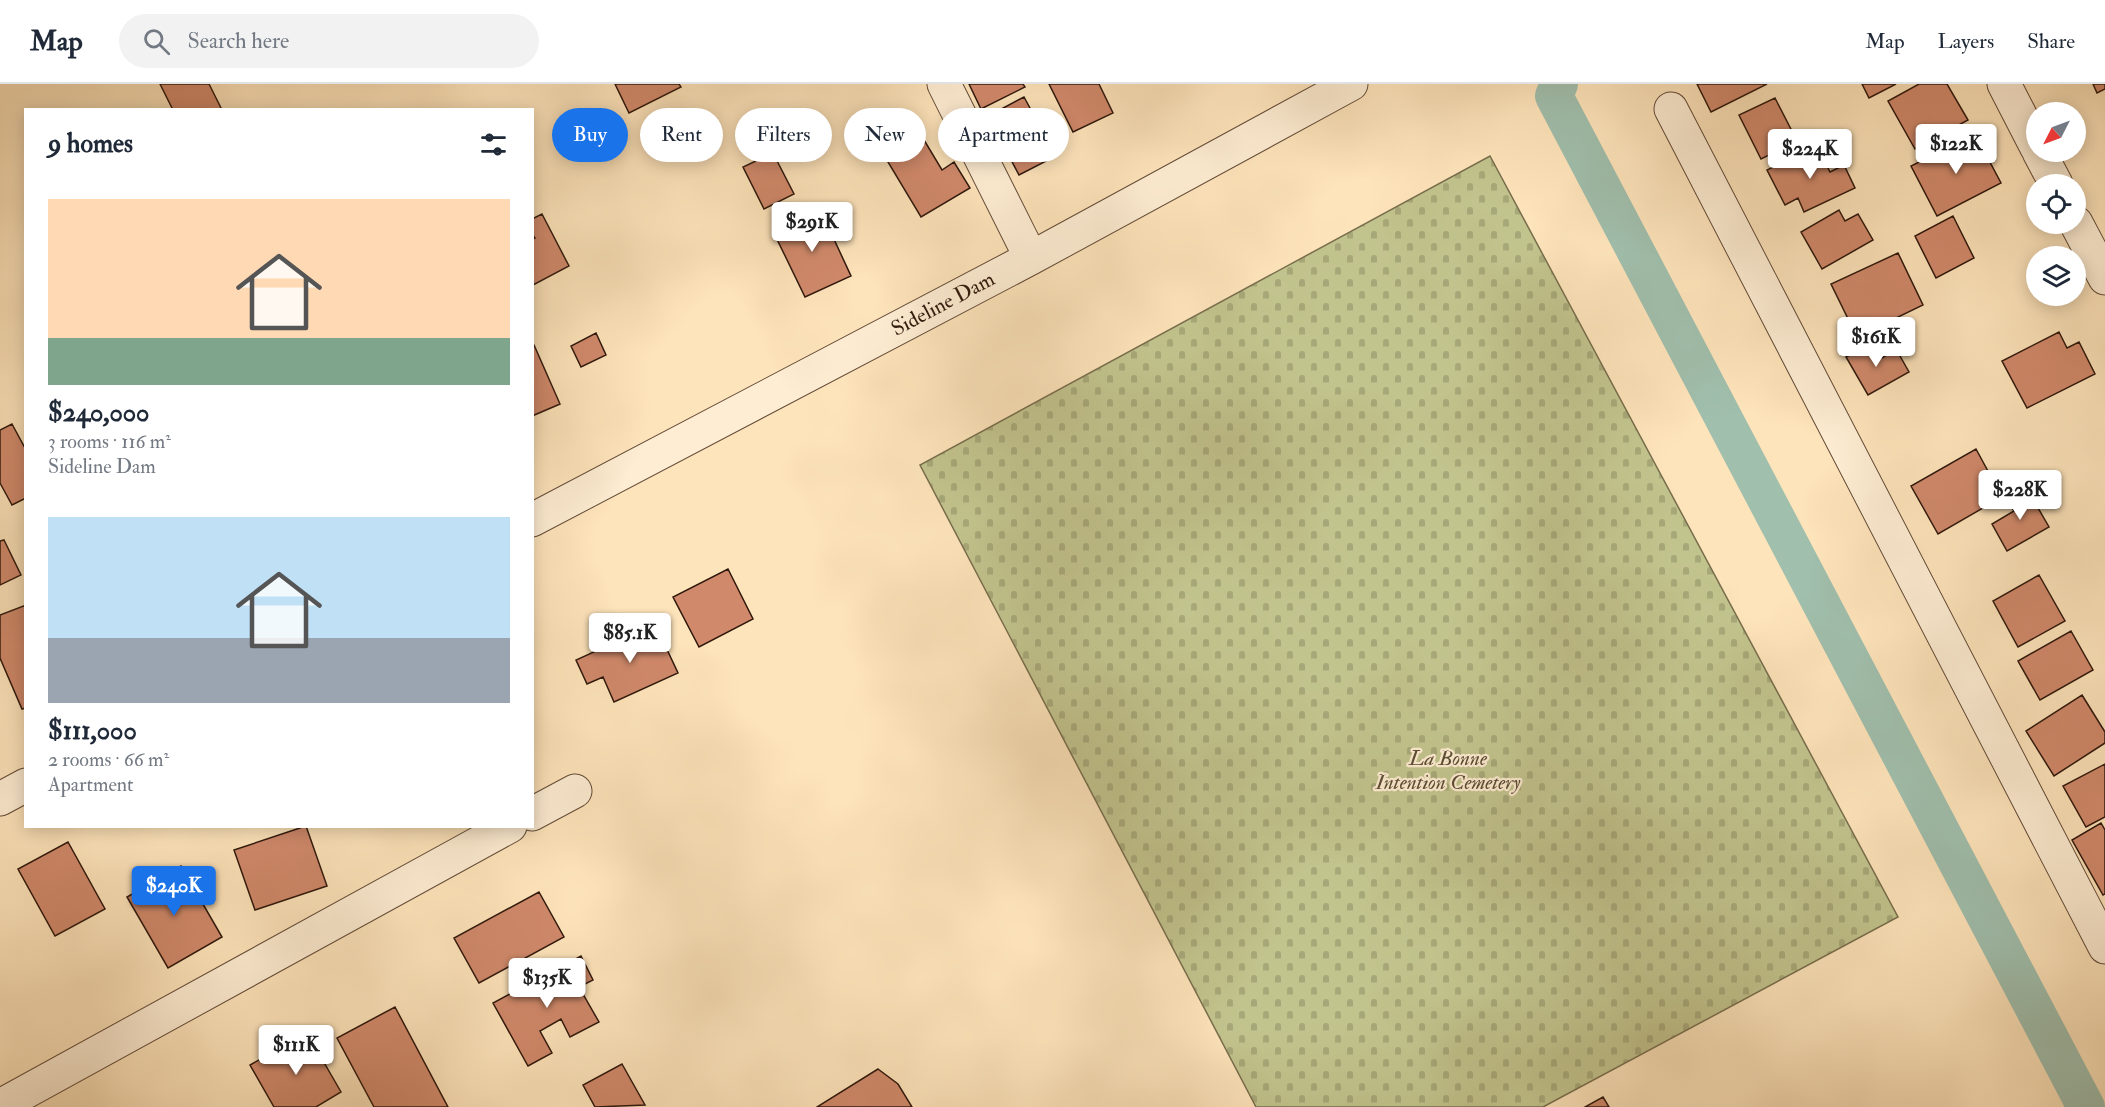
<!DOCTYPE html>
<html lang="en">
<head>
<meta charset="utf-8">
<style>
	:root { --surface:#fff; --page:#f2f2f3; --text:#1f2937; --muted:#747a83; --line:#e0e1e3; --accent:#1a73e8 }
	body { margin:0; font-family:"IM FELL Double Pica",serif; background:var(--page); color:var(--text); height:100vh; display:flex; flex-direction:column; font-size:22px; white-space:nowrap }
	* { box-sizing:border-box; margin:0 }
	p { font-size:20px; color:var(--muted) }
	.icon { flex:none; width:33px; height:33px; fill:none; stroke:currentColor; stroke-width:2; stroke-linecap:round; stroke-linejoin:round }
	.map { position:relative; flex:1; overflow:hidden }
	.details { position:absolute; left:24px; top:24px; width:510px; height:720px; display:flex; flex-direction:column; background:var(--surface); border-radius:0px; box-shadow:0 3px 15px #0003 }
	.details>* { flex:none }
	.hud { position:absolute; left:552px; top:24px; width:570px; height:54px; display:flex; gap:12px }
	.needle { width:39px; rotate:228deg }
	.fabs { position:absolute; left:2026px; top:18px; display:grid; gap:12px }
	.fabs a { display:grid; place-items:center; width:60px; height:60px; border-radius:50%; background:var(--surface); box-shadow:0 3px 15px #0003; font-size:30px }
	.price { position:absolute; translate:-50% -51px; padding:0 14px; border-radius:6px; background:#fff; color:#222; font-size:20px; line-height:39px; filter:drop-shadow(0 2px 3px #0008) }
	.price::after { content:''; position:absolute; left:50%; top:36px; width:18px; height:14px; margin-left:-9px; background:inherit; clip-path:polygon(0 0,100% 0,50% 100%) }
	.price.on { background:var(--accent); color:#fff }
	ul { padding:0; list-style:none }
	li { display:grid; align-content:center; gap:12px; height:318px; padding:0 24px }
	li span { display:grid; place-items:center; height:186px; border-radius:0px; color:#555 }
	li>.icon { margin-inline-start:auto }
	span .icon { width:108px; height:108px; fill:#fffc; stroke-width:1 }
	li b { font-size:26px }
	h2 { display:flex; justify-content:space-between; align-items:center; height:72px; padding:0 24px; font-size:26px }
	.tag { padding:0 21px; border-radius:27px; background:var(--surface); box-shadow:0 3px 15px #0003; font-size:21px; line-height:54px }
	.tag.on { background:var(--accent); color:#fff }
	header { display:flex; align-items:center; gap:36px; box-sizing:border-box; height:84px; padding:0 30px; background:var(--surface); border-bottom:2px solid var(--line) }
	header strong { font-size:28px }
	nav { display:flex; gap:33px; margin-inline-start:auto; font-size:21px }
	.search { width:420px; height:54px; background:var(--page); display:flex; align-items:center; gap:15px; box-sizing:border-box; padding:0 21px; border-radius:33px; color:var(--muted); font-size:22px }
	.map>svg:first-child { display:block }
	.cemetery { fill:url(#cemetery-stones); stroke:#786e4d; stroke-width:1.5 }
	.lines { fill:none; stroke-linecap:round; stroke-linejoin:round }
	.canal { stroke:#a0bfad; stroke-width:38 }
	.building { fill:#d0896b; stroke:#2f180c; stroke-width:1.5 }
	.street-casing { stroke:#634b38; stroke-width:35 }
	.street { stroke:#feedd3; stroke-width:33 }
	.labels { text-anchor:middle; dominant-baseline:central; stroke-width:4.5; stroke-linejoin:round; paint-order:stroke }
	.street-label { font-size:21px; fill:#2f180c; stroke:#feedd3 }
	.park-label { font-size:21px; font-style:italic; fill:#5b4c33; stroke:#feedd3 }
</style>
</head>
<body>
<header>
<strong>Map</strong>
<div class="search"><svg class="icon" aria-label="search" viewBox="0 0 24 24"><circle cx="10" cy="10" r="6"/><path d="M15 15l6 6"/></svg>Search here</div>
<nav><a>Map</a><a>Layers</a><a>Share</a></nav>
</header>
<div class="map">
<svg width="2105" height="1023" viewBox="0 0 2105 1023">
	<defs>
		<pattern id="cemetery-stones" width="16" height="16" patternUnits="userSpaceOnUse" patternTransform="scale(1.5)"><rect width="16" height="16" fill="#c2c48e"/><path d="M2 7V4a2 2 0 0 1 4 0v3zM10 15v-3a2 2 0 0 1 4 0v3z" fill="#a7a879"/></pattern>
	</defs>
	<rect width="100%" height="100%" fill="#fee4bb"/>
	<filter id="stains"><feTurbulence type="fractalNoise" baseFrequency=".00333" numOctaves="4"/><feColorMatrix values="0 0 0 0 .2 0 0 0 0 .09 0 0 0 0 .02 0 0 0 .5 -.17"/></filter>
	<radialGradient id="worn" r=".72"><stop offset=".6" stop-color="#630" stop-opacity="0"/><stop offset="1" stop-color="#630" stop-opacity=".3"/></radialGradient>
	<!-- cemetery -->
	<path class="cemetery" d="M1490 72 1898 833 1543 1023H1256L920 381Z"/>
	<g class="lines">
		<!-- canal -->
		<path class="canal" d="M1559 0 1554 12 2086 1023"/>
	</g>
	<!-- building -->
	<path class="building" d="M160 0H209L222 26H173Z
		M615 0H679L681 3 629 29Z
		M969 0H1023L1025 3 981 25Z
		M1049 0H1099L1113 29 1073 48Z
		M1697 0H1767L1711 28Z
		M1862 0H1896L1869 14Z
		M1919 0H1947L1968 36 1915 65 1888 17Z
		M2093 0H2105V5L2097 9Z
		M1024 13 1056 72 1019 91 988 32Z
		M1775 14 1797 57 1761 75 1739 31Z
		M1975 50 2001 99 1937 132 1911 82Z
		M921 51 942 86 954 78 970 104 921 133 885 73Z
		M1817 62 1830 88 1844 81 1855 104 1804 128 1798 114 1785 121 1767 86Z
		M773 69 794 110 764 125 743 83Z
		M820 125 851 192 805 213 773 147Z
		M1839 126 1845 137 1858 130 1873 156 1822 185 1801 148Z
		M542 130 569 182 533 201 532 156 535 154 532 150V135Z
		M1953 132 1974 174 1936 194 1915 152Z
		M1898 169 1923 221 1857 253 1831 200Z
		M2059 248 2067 264 2079 258 2095 290 2027 324 2002 277Z
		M596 249 606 271 581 283 571 262Z
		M1872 258 1882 274 1896 265 1909 288 1868 311 1846 273Z
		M532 261H534L560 320 532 332Z
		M12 340 26 366V414L12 421 0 399V346Z
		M1976 365 2002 413 1938 450 1911 402Z
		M2026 403 2049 443 2007 467 1992 440 2014 427 2006 414Z
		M4 456 21 491 0 501V457Z
		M728 485 753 535 699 563 673 513Z
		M2039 491 2065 537 2018 563 1993 517Z
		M26 521V624L22 625 0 574V531Z
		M655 540 678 589 614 618 603 593 587 600 576 576Z
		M2071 547 2093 586 2040 616 2018 577Z
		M2082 611 2105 648V659L2054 692 2026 647Z
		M2105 680V733L2086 743 2063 702Z
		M2101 739 2105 746V810L2103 811 2072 756Z
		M306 742 327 802 255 826 234 766Z
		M68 758 105 825 55 852 18 785Z
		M181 782 222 853 168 884 127 813Z
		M539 808 564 853 479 899 454 854Z
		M581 872 593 896 579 903 599 938 570 953 561 935 540 947 552 969 528 982 493 919Z
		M395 923 448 1023H374L337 954Z
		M307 949 341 1008 316 1023H274L250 981Z
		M622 980 645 1021 595 1023 583 1001Z
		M878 985 898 1000 912 1023H817Z
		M1603 1013 1609 1023H1585Z"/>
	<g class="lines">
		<defs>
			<path id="street" d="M944 0 1031 174
				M2004 0 2037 64
				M1671 25 2105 863
				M2039 68 2056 100
				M2076 139 2105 194
				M532 436 1031 174 1351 0
				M0 715 26 701
				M532 730 575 707
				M0 1022 510 742"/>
		</defs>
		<!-- street casing -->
		<use href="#street" class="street-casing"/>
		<!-- street -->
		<use href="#street" class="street"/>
	</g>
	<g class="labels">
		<!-- street labels -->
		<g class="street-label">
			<text transform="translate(943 220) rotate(-28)">Sideline Dam</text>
		</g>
		<!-- park labels -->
		<g class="park-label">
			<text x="1448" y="674">La Bonne<tspan x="1448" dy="24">Intention Cemetery</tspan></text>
		</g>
	</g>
	<rect width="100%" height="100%" filter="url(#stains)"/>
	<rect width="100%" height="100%" fill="url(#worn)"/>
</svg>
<div class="fabs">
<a><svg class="needle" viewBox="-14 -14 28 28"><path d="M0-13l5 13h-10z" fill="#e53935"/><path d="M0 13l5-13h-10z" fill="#747a83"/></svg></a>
<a><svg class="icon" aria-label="locate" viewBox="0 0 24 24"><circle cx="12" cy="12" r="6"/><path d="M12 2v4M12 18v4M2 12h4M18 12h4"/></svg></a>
<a><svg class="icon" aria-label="layers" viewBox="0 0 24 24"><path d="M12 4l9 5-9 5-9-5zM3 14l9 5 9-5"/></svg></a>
</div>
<b class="price" style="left:1956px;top:91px">$122K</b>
<b class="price" style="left:1810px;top:96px">$224K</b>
<b class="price" style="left:812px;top:169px">$291K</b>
<b class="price" style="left:1876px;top:284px">$161K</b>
<b class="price" style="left:2020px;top:437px">$228K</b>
<b class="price" style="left:630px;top:580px">$85.1K</b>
<b class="price on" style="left:174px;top:833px">$240K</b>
<b class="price" style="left:547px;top:925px">$135K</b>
<b class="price" style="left:296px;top:992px">$111K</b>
<div class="hud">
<a class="tag on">Buy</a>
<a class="tag">Rent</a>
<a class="tag">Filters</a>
<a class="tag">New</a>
<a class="tag">Apartment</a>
</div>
<section class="details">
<h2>9 homes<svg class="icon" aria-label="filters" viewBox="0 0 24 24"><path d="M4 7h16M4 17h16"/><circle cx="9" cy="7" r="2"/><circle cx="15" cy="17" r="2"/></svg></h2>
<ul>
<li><span style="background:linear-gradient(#ffd9b3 75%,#7fa58c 0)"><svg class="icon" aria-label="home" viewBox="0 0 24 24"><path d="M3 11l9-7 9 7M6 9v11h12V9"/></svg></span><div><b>$240,000</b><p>3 rooms · 116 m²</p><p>Sideline Dam</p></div></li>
<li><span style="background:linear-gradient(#bfe0f5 65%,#9aa5b1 0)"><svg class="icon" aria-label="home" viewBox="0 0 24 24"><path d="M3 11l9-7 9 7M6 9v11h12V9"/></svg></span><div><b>$111,000</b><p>2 rooms · 66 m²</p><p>Apartment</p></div></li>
</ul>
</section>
</div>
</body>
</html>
